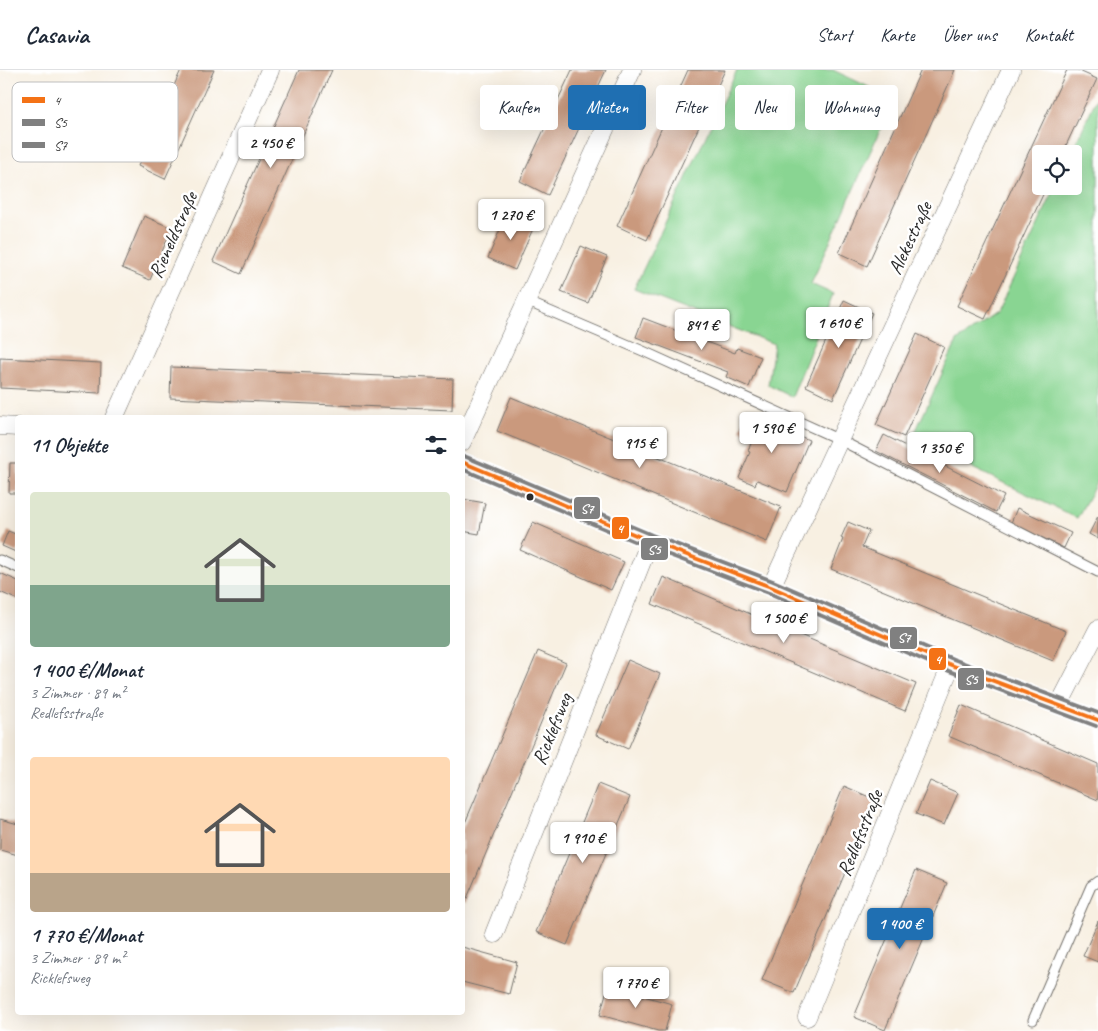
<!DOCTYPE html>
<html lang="de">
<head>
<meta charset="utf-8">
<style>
	:root { --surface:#fff; --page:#f2f2f3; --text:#1f2937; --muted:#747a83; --line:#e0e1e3; --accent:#1f6fb2 }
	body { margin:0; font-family:Caveat,sans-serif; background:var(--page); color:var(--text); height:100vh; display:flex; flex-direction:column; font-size:19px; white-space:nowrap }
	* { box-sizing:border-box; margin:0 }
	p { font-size:16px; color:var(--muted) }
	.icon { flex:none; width:28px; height:28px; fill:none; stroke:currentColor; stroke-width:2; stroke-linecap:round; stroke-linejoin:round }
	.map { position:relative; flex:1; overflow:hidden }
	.panel { position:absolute; left:15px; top:345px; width:450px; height:600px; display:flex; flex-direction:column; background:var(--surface); border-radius:5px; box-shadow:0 5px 20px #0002 }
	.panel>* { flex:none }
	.banner { position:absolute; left:480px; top:15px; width:475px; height:45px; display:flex; gap:10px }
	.tools { position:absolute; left:1032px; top:75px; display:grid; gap:10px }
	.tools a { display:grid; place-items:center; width:50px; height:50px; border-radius:5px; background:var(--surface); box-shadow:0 5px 20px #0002; font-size:25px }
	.price { position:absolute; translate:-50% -42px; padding:0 11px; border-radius:5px; background:#fff; color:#222; font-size:16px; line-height:32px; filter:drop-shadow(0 1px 2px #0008) }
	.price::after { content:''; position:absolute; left:50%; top:30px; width:15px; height:11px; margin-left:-8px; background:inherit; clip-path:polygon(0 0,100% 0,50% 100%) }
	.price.current { background:var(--accent); color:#fff }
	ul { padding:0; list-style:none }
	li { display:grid; align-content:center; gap:10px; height:265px; padding:0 15px }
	li span { display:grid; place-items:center; height:155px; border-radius:5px; color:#555 }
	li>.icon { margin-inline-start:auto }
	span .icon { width:90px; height:90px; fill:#fffc; stroke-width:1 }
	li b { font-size:21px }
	h2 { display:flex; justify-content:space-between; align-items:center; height:60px; padding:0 15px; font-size:21px }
	.chip { padding:0 18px; border-radius:5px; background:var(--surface); box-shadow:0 5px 20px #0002; font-size:18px; line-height:45px }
	.chip.current { background:var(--accent); color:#fff }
	header { display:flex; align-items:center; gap:30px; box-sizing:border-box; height:70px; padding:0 25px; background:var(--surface); border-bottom:1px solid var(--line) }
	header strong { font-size:24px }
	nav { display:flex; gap:28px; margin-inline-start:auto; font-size:18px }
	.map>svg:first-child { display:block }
	.green { fill:#89d592; stroke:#5a805e }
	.building { fill:#ca997d }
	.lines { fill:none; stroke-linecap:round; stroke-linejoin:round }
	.service-casing { stroke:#73706b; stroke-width:11 }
	.minor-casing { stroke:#73706b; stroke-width:19 }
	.service { stroke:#fff; stroke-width:9 }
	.minor { stroke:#fff; stroke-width:18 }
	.bus-1-casing { stroke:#fff; stroke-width:8 }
	.bus-2-casing { stroke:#fff; stroke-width:8 }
	.bus-3-casing { stroke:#fff; stroke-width:8 }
	.bus-1 { stroke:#f47216; stroke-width:4 }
	.bus-2 { stroke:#808080; stroke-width:4 }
	.bus-3 { stroke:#808080; stroke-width:4 }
	.bus-dot { fill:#2b2b2b; stroke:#fff; stroke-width:2 }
	.labels { text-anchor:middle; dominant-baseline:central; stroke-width:5; stroke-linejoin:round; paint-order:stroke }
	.street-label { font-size:20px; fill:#2b2b2b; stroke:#fff }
	.key { fill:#fff; stroke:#bfbfbf; stroke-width:1 }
	.key-label { font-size:14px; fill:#2b2b2b }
	.line-badge { stroke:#fff; stroke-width:2 }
	.badge-label { font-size:14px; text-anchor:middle; font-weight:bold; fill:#fff }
</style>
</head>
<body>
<header>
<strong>Casavia</strong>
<nav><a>Start</a><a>Karte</a><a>Über uns</a><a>Kontakt</a></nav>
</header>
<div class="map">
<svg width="1098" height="961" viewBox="0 0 1098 961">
	<rect width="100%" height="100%" fill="#fff"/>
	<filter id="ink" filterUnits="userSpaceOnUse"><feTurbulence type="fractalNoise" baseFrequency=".02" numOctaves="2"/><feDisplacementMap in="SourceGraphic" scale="10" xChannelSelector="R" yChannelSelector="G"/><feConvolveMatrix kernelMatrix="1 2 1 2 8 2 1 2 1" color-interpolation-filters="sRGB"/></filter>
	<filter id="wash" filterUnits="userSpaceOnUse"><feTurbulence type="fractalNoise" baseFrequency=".0096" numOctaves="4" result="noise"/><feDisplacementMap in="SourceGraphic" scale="20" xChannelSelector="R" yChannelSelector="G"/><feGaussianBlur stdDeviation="1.12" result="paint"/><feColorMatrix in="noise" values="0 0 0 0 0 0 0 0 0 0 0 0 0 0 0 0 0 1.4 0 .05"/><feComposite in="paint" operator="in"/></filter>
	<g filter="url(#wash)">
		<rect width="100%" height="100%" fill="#f8f0e2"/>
		<!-- green -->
		<path class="green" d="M737 0H833L894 29 811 214 833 224 792 327 768 315 774 274 634 219Z
			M1098 25V410L1077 448 912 369 957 271 997 243 1056 116H1074V84H1071Z"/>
		<g id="blocks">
			<!-- building -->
			<path class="building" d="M181 0H214L165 109 138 96Z
				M299 0H332L241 204 213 191Z
				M572 0H606L548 125 520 111Z
				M688 0H725L647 170 617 156Z
				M921 0H955L867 196 839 183Z
				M1067 0H1077L1097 9 1062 84H1041V116H1047L985 249 957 236Z
				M507 143 535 154 515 200 488 188Z
				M144 146 172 158 150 210 122 198Z
				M581 176 607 187 588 233 561 222Z
				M844 230 872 243 833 329 806 316Z
				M643 248 735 283 737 278 761 287 749 317 726 307 728 302 636 267Z
				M917 264 944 277 904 367 876 355Z
				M0 288 101 293 100 323 0 318Z
				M171 297 453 309 452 340 170 328Z
				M511 327 781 437 767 472 497 361Z
				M747 344 809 370 787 422 757 410 755 415 739 408 750 382 748 381 754 366 740 360Z
				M884 365 1004 426 996 442 876 381Z
				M10 393H18V423H9Z
				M462 429 485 433 479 464 462 461Z
				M1017 438 1071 463 1064 478 1011 453Z
				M1098 446V469L1089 464Z
				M533 452 624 492 611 520 520 480Z
				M848 452 869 461 862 477 1066 561 1053 591 831 499 843 469 841 468Z
				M8 461 18 465V483L2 476Z
				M0 503 18 511V530L0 522Z
				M663 507 916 614 905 641 652 534Z
				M538 581 566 593 465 833 462 832V760Z
				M628 590 660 604 628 679 596 665Z
				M961 635 1098 694V730L948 666Z
				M930 711 958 723 944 755 916 744Z
				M598 714 630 727 567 875 536 862Z
				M844 716 876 730 794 923 762 910Z
				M0 749 18 754V785L0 780Z
				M916 800 947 813 885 960 854 947Z
				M1098 851V892L1083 886Z
				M462 877 517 892 509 924 462 912Z
				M608 916 672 934 665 961H658L600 945Z"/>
		</g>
	</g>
	<g filter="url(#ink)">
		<use href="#blocks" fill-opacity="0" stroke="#73706b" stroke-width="1"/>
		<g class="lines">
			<defs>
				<path id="service" d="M526 231 643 281 840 370 1098 502
					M0 490 18 498
					M1033 950 1091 816 1098 811"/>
				<path id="minor" d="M114 348 270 0
					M0 356 18 357
					M462 372 632 0
					M462 392 650 471 771 517 951 595 1098 650
					M771 517 1011 0
					M1059 635 1098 559
					M494 864 650 471
					M807 947 951 595"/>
			</defs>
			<!-- service casing -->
			<use href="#service" class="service-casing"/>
			<!-- minor casing -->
			<use href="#minor" class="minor-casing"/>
			<!-- service -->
			<use href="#service" class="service"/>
			<!-- minor -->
			<use href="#minor" class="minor"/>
			<defs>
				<path id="bus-1" d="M462 392 650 471 771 517 951 595 1098 650"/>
				<path id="bus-2" d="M462 399 648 477 769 523 949 601 1096 656"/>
				<path id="bus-3" d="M464 386 652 465 773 511 953 589 1098 643"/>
			</defs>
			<!-- bus-1 casing -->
			<use href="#bus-1" class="bus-1-casing"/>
			<!-- bus-2 casing -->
			<use href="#bus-2" class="bus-2-casing"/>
			<!-- bus-3 casing -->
			<use href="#bus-3" class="bus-3-casing"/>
			<!-- bus-1 -->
			<use href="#bus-1" class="bus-1"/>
			<!-- bus-2 -->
			<use href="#bus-2" class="bus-2"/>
			<!-- bus-3 -->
			<use href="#bus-3" class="bus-3"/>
		</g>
	</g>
	<!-- markers -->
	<circle class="bus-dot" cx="530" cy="427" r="4.5"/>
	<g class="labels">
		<!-- street labels -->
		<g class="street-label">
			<text transform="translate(173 165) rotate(-66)">Rieneldstraße</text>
			<text transform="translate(910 168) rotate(-65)">Alekestraße</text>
			<text transform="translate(552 659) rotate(-68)">Ricklefsweg</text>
			<text transform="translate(860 763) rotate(-68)">Redlefsstraße</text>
		</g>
	</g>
	<!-- legend -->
	<rect x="12" y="12" width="166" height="80" rx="8" class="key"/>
	<rect x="22" y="27" width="23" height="6" fill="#f47216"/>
	<rect x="22" y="49" width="23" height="7" fill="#808080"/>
	<rect x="22" y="72" width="23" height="6" fill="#808080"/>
	<g class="key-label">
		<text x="54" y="35">4</text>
		<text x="54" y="57">S5</text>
		<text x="54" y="80">S7</text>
	</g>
	<g class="line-badge">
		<rect x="573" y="426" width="28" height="24" rx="5" fill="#808080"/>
		<rect x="611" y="446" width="19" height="24" rx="5" fill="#f47216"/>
		<rect x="640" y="467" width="29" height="24" rx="5" fill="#808080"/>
		<rect x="889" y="556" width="29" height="24" rx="5" fill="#808080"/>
		<rect x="928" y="577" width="19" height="24" rx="5" fill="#f47216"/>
		<rect x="957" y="597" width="28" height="24" rx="5" fill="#808080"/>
	</g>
	<g class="badge-label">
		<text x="587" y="443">S7</text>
		<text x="620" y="463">4</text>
		<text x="654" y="484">S5</text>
		<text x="904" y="572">S7</text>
		<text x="938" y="594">4</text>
		<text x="971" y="614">S5</text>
	</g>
</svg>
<div class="tools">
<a><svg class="icon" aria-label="locate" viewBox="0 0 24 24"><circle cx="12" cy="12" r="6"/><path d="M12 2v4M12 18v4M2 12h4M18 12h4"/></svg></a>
</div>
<b class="price" style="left:271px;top:99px">2 450 €</b>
<b class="price" style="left:511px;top:171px">1 270 €</b>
<b class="price" style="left:839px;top:279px">1 610 €</b>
<b class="price" style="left:702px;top:281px">841 €</b>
<b class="price" style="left:772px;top:384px">1 590 €</b>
<b class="price" style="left:640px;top:399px">915 €</b>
<b class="price" style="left:940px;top:404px">1 350 €</b>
<b class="price" style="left:784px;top:574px">1 500 €</b>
<b class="price" style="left:583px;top:794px">1 910 €</b>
<b class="price current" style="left:900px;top:880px">1 400 €</b>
<b class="price" style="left:636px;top:939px">1 770 €</b>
<div class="banner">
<a class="chip">Kaufen</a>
<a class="chip current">Mieten</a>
<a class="chip">Filter</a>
<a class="chip">Neu</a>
<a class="chip">Wohnung</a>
</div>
<section class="panel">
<h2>11 Objekte<svg class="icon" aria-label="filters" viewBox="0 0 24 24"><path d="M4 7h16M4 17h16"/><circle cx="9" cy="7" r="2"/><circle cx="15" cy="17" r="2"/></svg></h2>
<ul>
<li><span style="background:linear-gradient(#dfe7d0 60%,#7fa58c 0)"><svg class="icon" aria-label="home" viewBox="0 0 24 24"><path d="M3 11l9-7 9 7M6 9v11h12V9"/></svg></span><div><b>1 400 €/Monat</b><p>3 Zimmer · 89 m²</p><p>Redlefsstraße</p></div></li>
<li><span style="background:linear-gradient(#ffd9b3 75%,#b9a48a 0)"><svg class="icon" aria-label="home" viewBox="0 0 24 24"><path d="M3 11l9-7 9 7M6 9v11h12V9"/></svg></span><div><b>1 770 €/Monat</b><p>3 Zimmer · 89 m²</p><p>Ricklefsweg</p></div></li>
</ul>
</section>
</div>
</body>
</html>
